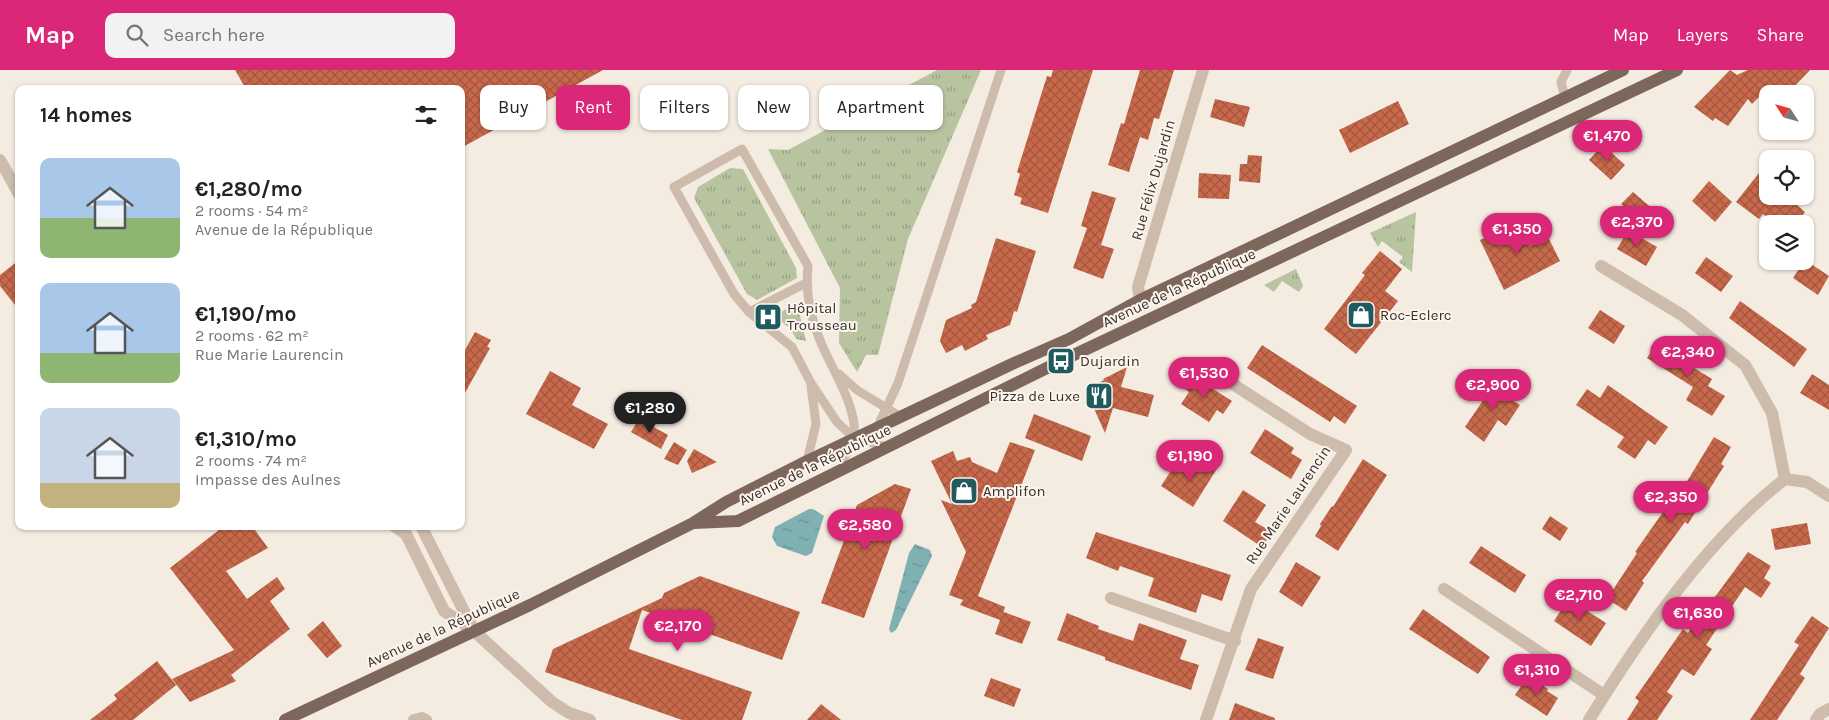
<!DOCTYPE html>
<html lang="en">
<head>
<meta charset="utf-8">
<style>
	:root { --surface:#fff; --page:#f2f2f2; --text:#222; --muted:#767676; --accent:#db2777 }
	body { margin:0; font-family:Karla,sans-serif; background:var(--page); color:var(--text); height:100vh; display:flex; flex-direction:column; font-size:19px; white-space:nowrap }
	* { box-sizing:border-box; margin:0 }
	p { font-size:16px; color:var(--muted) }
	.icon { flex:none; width:28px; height:28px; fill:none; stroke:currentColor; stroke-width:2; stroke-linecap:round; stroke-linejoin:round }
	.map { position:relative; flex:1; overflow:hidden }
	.details { position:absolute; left:15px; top:15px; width:450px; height:445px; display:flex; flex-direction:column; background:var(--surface); border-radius:10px; box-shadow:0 1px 4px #0004 }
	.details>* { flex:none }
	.hud { position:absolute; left:480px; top:15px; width:475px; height:45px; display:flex; gap:10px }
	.needle { width:32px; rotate:306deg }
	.buttons { position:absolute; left:1759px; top:15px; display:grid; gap:10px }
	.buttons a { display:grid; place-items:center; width:55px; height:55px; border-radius:10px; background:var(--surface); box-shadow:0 1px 4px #0004; font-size:25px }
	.price { position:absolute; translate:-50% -42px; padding:0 11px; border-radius:18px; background:var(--accent); color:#fff; font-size:16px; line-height:32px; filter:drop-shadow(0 1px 2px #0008) }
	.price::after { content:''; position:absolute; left:50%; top:30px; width:15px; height:11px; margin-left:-8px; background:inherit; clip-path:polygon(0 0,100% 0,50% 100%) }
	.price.active { background:#222; color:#fff }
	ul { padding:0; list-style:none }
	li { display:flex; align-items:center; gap:15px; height:125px; padding:0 25px }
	li span { display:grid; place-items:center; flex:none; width:140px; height:100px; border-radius:10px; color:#555 }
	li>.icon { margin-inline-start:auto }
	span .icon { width:60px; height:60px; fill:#fffc; stroke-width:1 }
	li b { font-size:21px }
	h2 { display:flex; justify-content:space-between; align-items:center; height:60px; padding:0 25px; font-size:21px }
	.chip { padding:0 18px; border-radius:10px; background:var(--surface); box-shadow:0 1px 4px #0004; font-size:18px; line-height:45px }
	.chip.active { background:var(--accent); color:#fff }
	header { display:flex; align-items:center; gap:30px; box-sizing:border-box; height:70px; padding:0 25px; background:var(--accent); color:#fff }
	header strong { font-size:24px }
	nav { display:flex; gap:28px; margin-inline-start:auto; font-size:18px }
	.search { width:350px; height:45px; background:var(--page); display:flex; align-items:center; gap:12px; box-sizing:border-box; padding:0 18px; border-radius:10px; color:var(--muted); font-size:19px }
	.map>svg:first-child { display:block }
	.grass { fill:url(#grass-tufts) }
	.water { fill:url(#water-ripples) }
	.building { fill:url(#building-cross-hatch) }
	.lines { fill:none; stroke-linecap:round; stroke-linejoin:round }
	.lane { stroke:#cdbbac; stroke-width:9 }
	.street { stroke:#cdbbac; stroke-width:12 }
	.primary { stroke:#7d675c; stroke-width:12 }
	.labels { text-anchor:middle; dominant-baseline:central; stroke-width:4; stroke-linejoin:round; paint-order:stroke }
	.street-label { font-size:15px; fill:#3b302b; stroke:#fbf5ee }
	.poi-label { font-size:15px; fill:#3b302b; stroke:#fbf5ee; text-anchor:start }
</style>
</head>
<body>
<header>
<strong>Map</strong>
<div class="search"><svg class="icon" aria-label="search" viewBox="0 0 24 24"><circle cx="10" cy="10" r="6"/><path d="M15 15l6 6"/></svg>Search here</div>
<nav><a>Map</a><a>Layers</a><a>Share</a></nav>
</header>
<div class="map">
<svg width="1829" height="650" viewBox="0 0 1829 650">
	<defs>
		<pattern id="grass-tufts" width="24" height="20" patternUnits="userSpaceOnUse" patternTransform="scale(1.25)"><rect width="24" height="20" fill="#b8c4a0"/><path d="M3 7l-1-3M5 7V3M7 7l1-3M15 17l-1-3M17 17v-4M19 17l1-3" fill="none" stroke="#97a083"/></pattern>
		<pattern id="water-ripples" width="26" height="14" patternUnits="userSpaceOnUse" patternTransform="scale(1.25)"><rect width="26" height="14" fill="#7fb0b2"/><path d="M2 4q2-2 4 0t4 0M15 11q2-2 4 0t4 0" fill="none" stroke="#699091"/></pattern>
		<pattern id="building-cross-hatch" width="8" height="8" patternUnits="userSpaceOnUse" patternTransform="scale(1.25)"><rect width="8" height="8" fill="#c8694b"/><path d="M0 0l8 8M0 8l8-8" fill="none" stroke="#a4573f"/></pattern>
	</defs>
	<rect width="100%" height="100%" fill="#f4ebe1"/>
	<!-- grass -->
	<path class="grass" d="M937 0H981L908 169 878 285H866L857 302 839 273 840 218 768 79 788 80Z
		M730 98 743 99 796 198 797 208 757 230 747 224 694 128 698 117Z
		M1416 142 1412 202 1399 192 1403 187 1382 171 1378 177 1370 163Z
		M1296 199 1303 216 1299 222 1282 211 1274 222 1264 215Z
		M797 233 806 271 796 269 790 258 774 246Z"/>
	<!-- water -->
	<path class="water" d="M809 439H813L824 446 812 483 806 486 777 476 772 467 775 457Z
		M915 474 930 480 932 486 896 560 891 563 889 559 909 483Z"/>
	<!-- building -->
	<path class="building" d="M235 0H603L461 78V19H246Z
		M1053 0H1093L1048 143 1020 134 1022 128 1014 125 1020 104 1017 102 1047 6 1051 7Z
		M1140 0H1174L1159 49 1154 48 1148 70 1140 67 1129 102 1108 95 1121 53 1124 54Z
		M1730 0 1737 5 1748 0H1810L1787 24H1768V32L1760 26 1752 34 1748 29 1728 56 1715 48 1713 51 1694 37Z
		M1215 29 1250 37 1244 57 1210 47Z
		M1398 31 1409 54 1350 83 1339 60Z
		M1603 75 1625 95 1611 110 1589 90Z
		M1248 85 1262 86 1260 113 1239 111 1240 94H1247Z
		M1199 103 1231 105 1229 129 1198 128Z
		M1759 103 1768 110V126H1787L1805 142 1796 154H1775L1763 144 1759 149 1736 132Z
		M1709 111 1732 132 1715 152 1692 131Z
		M1092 121 1116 128 1101 175 1114 179 1103 209 1073 198 1087 158 1081 156Z
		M1633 122 1654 140 1642 153 1621 134Z
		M1518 151 1530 176 1548 167 1560 191 1504 220 1480 170Z
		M1628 160 1657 177 1646 196 1617 179Z
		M996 168 1036 181 1017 242 1014 241 1010 255 986 265 988 269 965 281 962 275 946 283 940 271 946 250 972 238 971 235 976 232Z
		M1380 181 1402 199 1385 221 1398 231 1356 284 1324 259 1365 205 1362 203Z
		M1706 187 1733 206 1721 222 1695 203Z
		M19 190V240L0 216V205Z
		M1805 190 1829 206 1818 225 1793 208Z
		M1740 231 1807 279 1794 297 1729 248Z
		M1600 240 1625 256 1614 274 1588 258Z
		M475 262 491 270 487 277 490 278 461 330V287Z
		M1659 270 1684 286 1681 290 1712 309 1708 316 1725 326 1712 346 1686 330 1693 317 1647 288Z
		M1262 275 1357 336 1345 354 1334 346 1330 352 1247 298Z
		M1127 297 1121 317 1154 325 1148 347 1113 338 1105 363 1087 323 1097 318 1095 315 1104 310 1103 309Z
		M550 301 581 318 572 335 608 354 594 379 526 344Z
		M1812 304 1829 315V340L1800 323Z
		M1191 305 1232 331 1223 344 1217 340 1209 352 1181 334 1189 322 1183 318Z
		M1501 311 1517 322 1512 330 1520 335 1506 356 1498 350 1484 372 1465 357 1492 317 1496 320Z
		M1608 315 1668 357 1655 375 1648 370 1635 389 1617 377 1624 367 1576 335 1587 319 1600 328Z
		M1034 344 1091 366 1082 391 1025 368Z
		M639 349 668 365 661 379 631 362Z
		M1265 359 1294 378 1291 383 1302 390 1291 409 1250 383Z
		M1714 367 1731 377 1721 394 1724 396 1688 454 1685 452 1642 511 1644 513 1626 541 1607 529 1637 483 1635 482 1684 412 1686 413Z
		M674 372 687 380 678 395 664 389Z
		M1010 372 1035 380 978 526 1005 537 1003 544 1004 542 1031 552 1022 574 995 564 1000 550 960 535 963 530 949 525 966 482 941 430 952 434 931 391 953 381 957 391 970 387 972 392 997 403Z
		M694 379 717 392 692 403 687 391Z
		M1203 388 1218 397 1193 437 1161 416 1176 393 1193 405Z
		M1363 389 1387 405 1338 481 1315 466 1321 456 1320 454 1332 436 1333 437Z
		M895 414 911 419 864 548 821 533 857 435Z
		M1243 420 1266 435 1255 452 1272 462 1262 477 1223 451Z
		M1550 446 1568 458 1560 471 1542 459Z
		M1807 453 1811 474 1775 480 1771 459Z
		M224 456H252L268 478 226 501 247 529 277 507 285 519 270 531 290 559 231 605 236 611 190 632 172 609 234 580 170 498Z
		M1096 462 1231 505 1222 531 1202 524 1196 543 1148 526 1154 508 1120 496 1118 501 1086 488Z
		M1481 476 1526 505 1515 523 1469 493Z
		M1748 482 1771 496 1764 508 1771 513 1761 528 1745 517 1706 575 1712 579 1694 606 1682 599 1667 622 1673 626 1657 650H1627L1639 631 1635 628 1683 559 1688 563 1707 533 1709 535Z
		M1296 492 1321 507 1302 537 1279 522Z
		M700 506 800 542 782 590 642 540 629 579 752 622 742 650H682L545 602 553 579 662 528 664 523Z
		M1564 526 1606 553 1591 576 1554 551 1561 540 1556 537Z
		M1423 539 1490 587 1478 604 1409 559Z
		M1067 543 1099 556 1098 559 1133 571 1139 553 1187 570 1180 589 1199 595 1191 620 1105 590V587L1057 570Z
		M1812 546 1829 558 1800 604 1805 608 1777 650H1750L1799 575 1794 572Z
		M323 551 342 576 327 588 307 565Z
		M1258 568 1284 577 1273 609 1245 600Z
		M157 591 176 615 133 650H90L117 629 114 625Z
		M1528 606 1548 619 1547 621 1558 628 1547 646 1515 625Z
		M991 608 1021 619 1014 637 984 626Z
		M1235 633 1275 648V650H1229Z
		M821 634 841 650H807Z"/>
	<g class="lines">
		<!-- lane -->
		<path class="lane" d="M1565 27 1561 12 1567 0
			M749 242 806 213
			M839 304 857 320 901 347
			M877 358 898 313 1001 0
			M844 388C847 382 854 374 854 368 858 338 833 301 822 275 811 250 805 223 808 196L742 79 674 117 734 224 749 242 792 277 811 313 837 352 855 369 888 377
			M807 391 816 354 811 316"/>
		<!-- street -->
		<path class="street" d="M0 90 19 124
			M1601 196 1682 245 1745 295 1772 343 1785 409 1807 412 1829 426
			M1140 230 1138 217 1203 0
			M394 456 406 464 444 541 474 561 552 632 569 643 590 650
			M421 456 474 561
			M1444 519 1604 625
			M1111 528 1235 571
			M414 650 422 648 426 650
			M1206 650 1251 519 1346 380 1310 364 1211 300
			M1589 650C1641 566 1707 469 1785 409
			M1816 650 1820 644 1829 639"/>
		<!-- primary -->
		<path class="primary" d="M694 453 738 451 1061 291 1677 0
			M285 650 530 535 693 453 726 432 801 394 1012 294 1069 269 1140 230 1623 0"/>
	</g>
	<!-- icons -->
	<defs>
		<symbol id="shop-square" viewBox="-11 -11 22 22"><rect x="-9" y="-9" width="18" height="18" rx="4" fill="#1f5a5e" stroke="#fbf5ee"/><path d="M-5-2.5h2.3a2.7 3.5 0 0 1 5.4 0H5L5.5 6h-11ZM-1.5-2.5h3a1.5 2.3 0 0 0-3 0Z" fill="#fff"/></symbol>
		<symbol id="hospital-square" viewBox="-11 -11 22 22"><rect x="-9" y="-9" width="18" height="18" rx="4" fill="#1f5a5e" stroke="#fbf5ee"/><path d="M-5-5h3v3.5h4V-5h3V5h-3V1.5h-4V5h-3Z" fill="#fff"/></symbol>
		<symbol id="bus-square" viewBox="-11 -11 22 22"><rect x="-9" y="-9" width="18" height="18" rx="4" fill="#1f5a5e" stroke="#fbf5ee"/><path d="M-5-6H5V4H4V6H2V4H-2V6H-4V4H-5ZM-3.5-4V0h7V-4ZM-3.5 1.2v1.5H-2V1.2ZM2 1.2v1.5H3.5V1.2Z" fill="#fff"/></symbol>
		<symbol id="restaurant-square" viewBox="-11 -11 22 22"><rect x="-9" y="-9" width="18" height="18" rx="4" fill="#1f5a5e" stroke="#fbf5ee"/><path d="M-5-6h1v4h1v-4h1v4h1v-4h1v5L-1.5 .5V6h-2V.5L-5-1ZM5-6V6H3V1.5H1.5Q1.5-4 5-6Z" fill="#fff"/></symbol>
	</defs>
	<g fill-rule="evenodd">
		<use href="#shop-square" x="1345" y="229" width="32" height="32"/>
		<use href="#hospital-square" x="752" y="231" width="32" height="32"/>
		<use href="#bus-square" x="1045" y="275" width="32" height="32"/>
		<use href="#restaurant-square" x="1083" y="310" width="32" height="32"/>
		<use href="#shop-square" x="948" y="405" width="32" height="32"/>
	</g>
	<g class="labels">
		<!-- street labels -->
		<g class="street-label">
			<text transform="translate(1153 110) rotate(-74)">Rue Félix Dujardin</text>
			<text transform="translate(1179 218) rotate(-25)">Avenue de la République</text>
			<text transform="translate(815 395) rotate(-26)">Avenue de la République</text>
			<text transform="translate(1288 435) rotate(-56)">Rue Marie Laurencin</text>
			<text transform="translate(443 558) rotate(-25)">Avenue de la République</text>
		</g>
		<!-- poi labels -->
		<g class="poi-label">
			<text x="787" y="238">Hôpital<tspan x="787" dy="17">Trousseau</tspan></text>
			<text x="1380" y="245">Roc-Eclerc</text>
			<text x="1080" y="291">Dujardin</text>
			<text x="1080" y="326" text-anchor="end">Pizza de Luxe</text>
			<text x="983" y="421">Amplifon</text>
		</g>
	</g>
</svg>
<div class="buttons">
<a><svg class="needle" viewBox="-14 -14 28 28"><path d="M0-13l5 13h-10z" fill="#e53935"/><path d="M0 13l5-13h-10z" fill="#767676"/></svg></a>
<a><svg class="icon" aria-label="locate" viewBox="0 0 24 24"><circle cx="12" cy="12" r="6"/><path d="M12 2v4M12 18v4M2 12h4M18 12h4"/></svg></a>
<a><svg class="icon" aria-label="layers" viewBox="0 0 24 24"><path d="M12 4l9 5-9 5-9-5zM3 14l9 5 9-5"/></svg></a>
</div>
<b class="price" style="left:1607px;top:92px">€1,470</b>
<b class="price" style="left:1637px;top:178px">€2,370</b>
<b class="price" style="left:1517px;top:185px">€1,350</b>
<b class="price" style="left:1688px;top:308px">€2,340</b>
<b class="price" style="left:1204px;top:329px">€1,530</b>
<b class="price" style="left:1493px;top:341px">€2,900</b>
<b class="price active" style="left:650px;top:364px">€1,280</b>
<b class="price" style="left:1190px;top:412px">€1,190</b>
<b class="price" style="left:1671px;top:453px">€2,350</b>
<b class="price" style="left:865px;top:481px">€2,580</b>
<b class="price" style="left:1579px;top:551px">€2,710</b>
<b class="price" style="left:1698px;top:569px">€1,630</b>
<b class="price" style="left:678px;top:582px">€2,170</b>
<b class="price" style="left:1537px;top:626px">€1,310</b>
<div class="hud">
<a class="chip">Buy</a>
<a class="chip active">Rent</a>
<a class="chip">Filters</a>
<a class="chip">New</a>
<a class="chip">Apartment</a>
</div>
<section class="details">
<h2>14 homes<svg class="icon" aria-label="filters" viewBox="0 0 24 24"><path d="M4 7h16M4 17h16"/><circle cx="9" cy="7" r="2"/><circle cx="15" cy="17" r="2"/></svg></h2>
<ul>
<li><span style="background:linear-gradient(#a9c7e8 60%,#8fb573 0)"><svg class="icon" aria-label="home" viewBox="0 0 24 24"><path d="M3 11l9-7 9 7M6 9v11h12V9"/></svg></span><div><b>€1,280/mo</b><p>2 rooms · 54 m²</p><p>Avenue de la République</p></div></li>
<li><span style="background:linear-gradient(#a9c7e8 70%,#8fb573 0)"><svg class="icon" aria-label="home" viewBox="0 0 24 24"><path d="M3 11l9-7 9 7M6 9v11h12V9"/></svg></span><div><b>€1,190/mo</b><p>2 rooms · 62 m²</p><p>Rue Marie Laurencin</p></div></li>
<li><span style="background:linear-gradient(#c9d6e8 75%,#c2b280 0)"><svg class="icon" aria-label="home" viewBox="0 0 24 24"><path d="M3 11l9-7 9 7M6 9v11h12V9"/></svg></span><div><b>€1,310/mo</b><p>2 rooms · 74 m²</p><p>Impasse des Aulnes</p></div></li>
</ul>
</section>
</div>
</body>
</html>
